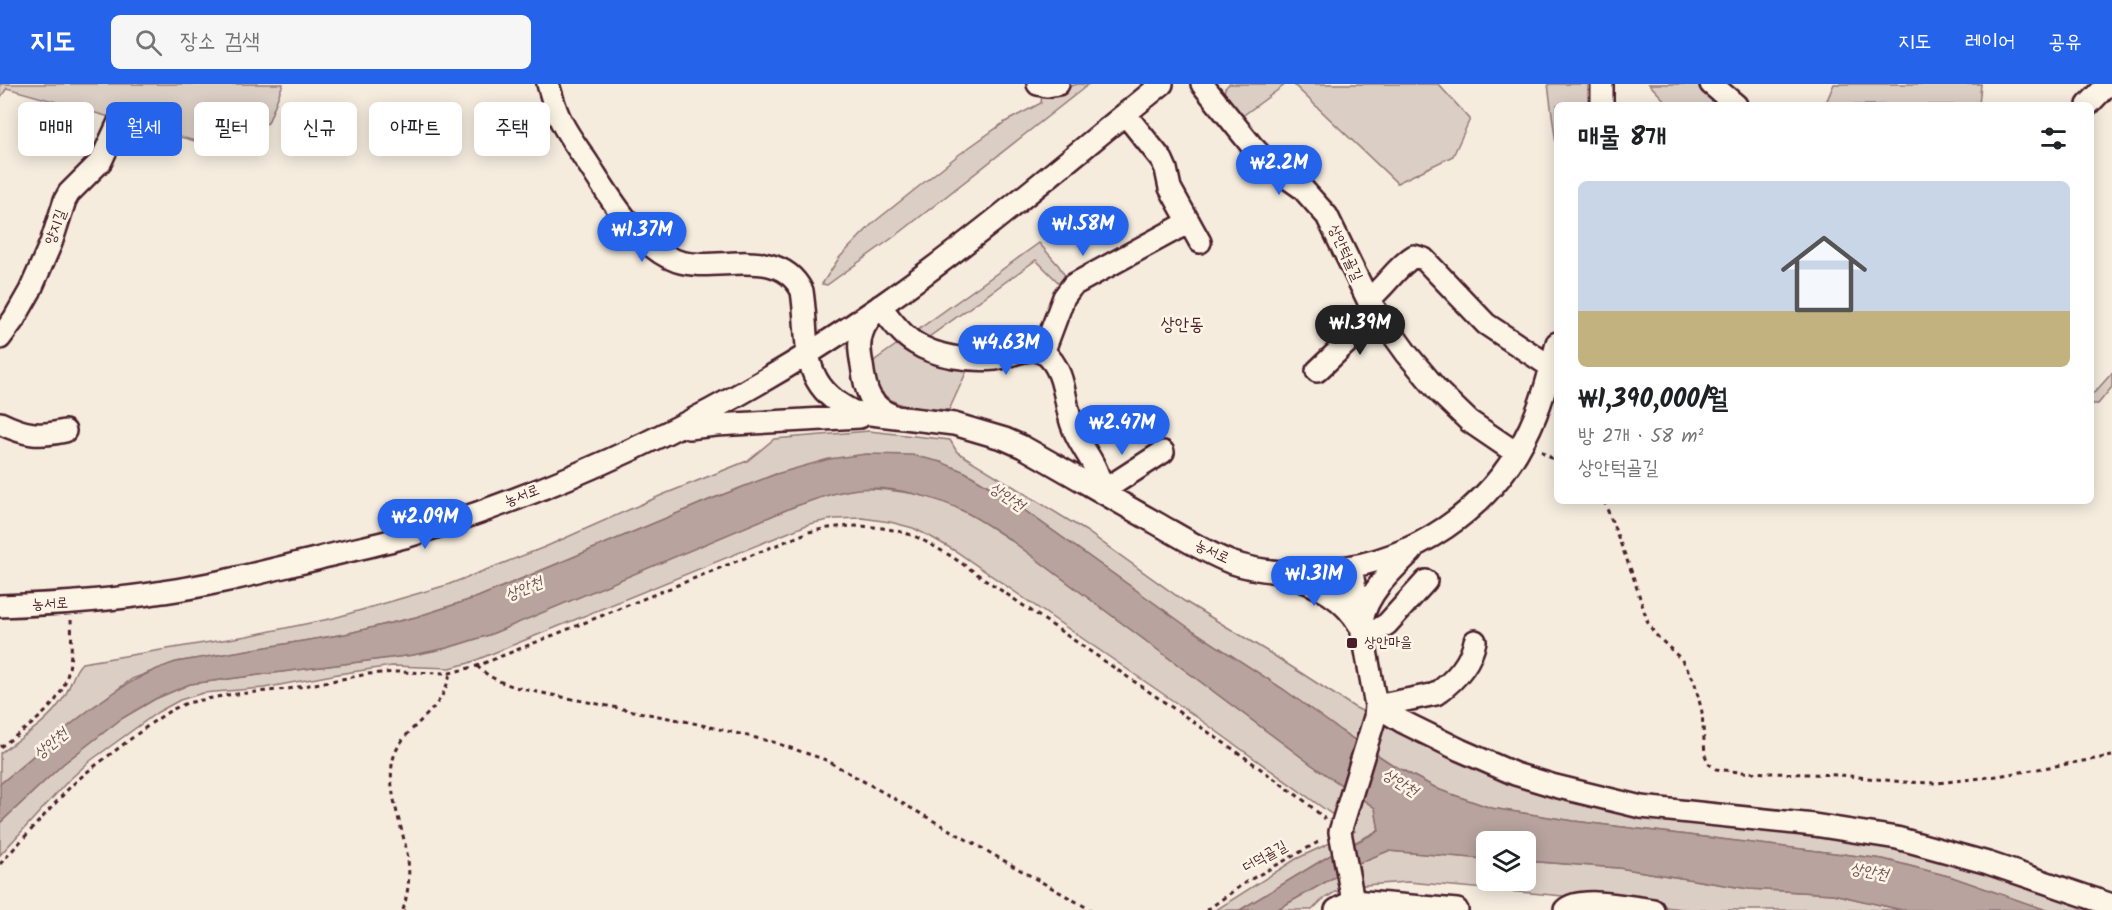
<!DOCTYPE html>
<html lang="ko">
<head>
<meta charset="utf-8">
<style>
	:root { --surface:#fff; --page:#f6f6f6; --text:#202124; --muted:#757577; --line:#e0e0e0; --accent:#2563eb }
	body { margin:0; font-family:Kalam,"Poor Story",sans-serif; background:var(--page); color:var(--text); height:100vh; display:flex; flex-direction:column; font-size:22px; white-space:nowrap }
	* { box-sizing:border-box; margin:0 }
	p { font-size:20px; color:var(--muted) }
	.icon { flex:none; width:33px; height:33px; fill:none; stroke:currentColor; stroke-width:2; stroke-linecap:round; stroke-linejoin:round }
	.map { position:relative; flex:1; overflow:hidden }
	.details { position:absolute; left:1554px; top:18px; width:540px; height:402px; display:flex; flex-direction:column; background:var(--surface); border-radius:9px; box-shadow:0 3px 15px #0003 }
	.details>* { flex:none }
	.top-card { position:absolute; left:18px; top:18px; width:570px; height:54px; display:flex; gap:12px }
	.fabs { position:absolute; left:1476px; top:747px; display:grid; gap:12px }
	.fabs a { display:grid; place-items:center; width:60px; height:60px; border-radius:9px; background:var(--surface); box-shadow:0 3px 15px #0003; font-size:30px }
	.price { position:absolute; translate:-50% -51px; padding:0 14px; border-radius:21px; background:var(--accent); color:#fff; font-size:20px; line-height:39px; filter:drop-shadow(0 2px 3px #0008) }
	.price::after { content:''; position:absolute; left:50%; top:36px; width:18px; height:14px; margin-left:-9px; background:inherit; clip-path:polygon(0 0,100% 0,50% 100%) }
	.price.active { background:#222; color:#fff }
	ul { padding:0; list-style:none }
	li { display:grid; align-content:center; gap:12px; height:318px; padding:0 24px }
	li+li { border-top:2px solid var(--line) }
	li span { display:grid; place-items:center; height:186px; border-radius:9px; color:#555 }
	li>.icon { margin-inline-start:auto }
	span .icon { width:108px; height:108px; fill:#fffc; stroke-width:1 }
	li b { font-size:26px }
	h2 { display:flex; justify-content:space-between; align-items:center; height:72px; padding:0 24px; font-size:26px }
	.pill { padding:0 21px; border-radius:9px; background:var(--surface); box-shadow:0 3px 15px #0003; font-size:21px; line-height:54px }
	.pill.active { background:var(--accent); color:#fff }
	header { display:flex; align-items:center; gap:36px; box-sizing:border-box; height:84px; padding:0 30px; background:var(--accent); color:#fff }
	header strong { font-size:28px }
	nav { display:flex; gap:33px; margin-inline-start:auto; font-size:21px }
	.search { width:420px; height:54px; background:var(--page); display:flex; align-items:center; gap:15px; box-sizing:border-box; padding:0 21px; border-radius:9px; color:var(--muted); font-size:22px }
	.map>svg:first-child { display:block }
	.green { fill:#dbcec4; stroke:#927678; stroke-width:1.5 }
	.water { fill:#b8a39e; stroke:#8c6e70; stroke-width:1.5 }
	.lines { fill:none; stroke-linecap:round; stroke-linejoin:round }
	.minor-casing { stroke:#4a1f2b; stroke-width:26 }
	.path { stroke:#4a1f2b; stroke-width:3; stroke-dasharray:4.5 4.5; stroke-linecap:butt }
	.minor { stroke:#fcf5e5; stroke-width:21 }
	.poi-dot { fill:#4a1f2b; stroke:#fcf5e5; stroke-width:2 }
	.labels { text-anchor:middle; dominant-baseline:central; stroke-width:5; stroke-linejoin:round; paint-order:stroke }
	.street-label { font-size:15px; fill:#4a1f2b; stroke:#fcf5e5 }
	.poi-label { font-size:15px; fill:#4a1f2b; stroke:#fcf5e5; text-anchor:start }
	.water-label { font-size:16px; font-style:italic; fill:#704d53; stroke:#fcf5e5 }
	.quarter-label { font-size:18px; fill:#4a1f2b; stroke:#fcf5e5 }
</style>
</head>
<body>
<header>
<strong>지도</strong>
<div class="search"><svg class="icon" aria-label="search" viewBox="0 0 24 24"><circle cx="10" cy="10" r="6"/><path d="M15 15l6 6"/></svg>장소 검색</div>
<nav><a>지도</a><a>레이어</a><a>공유</a></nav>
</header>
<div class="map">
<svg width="2112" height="826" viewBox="0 0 2112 826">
	<rect width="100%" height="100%" fill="#f5ecde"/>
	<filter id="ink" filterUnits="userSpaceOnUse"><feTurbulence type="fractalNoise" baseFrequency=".0167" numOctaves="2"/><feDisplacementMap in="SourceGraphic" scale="12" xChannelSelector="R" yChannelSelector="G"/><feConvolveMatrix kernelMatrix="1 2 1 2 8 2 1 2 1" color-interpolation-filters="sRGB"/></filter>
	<g filter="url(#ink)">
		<!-- green -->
		<path class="green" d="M0 0H283L268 39 209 61 7 4 0 14Z
			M1078 0H1089L902 147 827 201 822 200 839 174 873 139 957 72 1005 38 1041 19 1042 9Z
			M1229 0H1286L1241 33 1224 10 1225 4Z
			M1293 0H1438L1470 35 1453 72 1397 99Z
			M1548 0H1588V21H1557V68Z
			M1649 0H1702L1729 21H1669Z
			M1834 0H1981L1979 21H1825Z
			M1039 159 1059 182 1068 197 1062 202 1036 176 926 255 915 248Z
			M899 259 970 280 949 326C921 324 889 327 875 298 871 291 871 284 875 276Z
			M2112 289V303L2098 320H2091V310L2095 308Z
			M869 347 950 356 957 368 1086 447 1184 517 1270 569 1354 623 1458 674 1512 695 1896 760 2103 826H2046L1952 793 1883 775 1574 737 1491 724 1440 706 1393 681 1341 647 1283 605 1189 544 1003 411 965 388 776 390 709 416 478 513 416 533 345 550 176 578 132 595 111 610 0 700V669C22 653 47 639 62 616 71 605 72 588 82 579L247 552 334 534 447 501 545 463 662 411 747 377 774 355Z
			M860 404C896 406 932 410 964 427 981 435 996 447 1012 457L1312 681 1375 724 1379 746 1329 772 1240 826H1216L1296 775 1355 747 1198 634 957 468 931 453 913 444 890 438 862 434 834 435 809 440 469 579 450 584 392 582 338 590 264 604 203 609 180 616 158 628 90 677 67 698 0 771V739L63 680 121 635 155 615 190 600 413 571 447 564 489 551 793 423 826 411Z
			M1388 767 1486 775V796H1526V777L1619 784 1749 805 1833 810 1902 826H1691L1596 815 1408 798 1364 801 1335 808 1322 816 1312 826H1276L1361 778Z"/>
		<!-- water -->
		<path class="water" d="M866 370 912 371 941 378 965 388 1003 411 1189 544 1283 605 1341 647 1393 681 1440 706 1491 724 1574 737 1883 775 1952 793 2046 826H1902L1833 810 1749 805 1619 784 1526 777V758H1486V775L1388 767 1361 778 1276 826H1240L1329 772 1379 747 1375 724 1312 681 1012 457C997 447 981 436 965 428 937 413 890 401 859 405 836 407 814 416 793 423L489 551 447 564 413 571 190 600 155 615 121 635 63 680 0 739V700C55 655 108 600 176 578L345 550 416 533 478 513 709 416 776 390 829 375Z"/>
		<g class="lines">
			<defs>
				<path id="minor" d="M548 0C552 13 555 27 562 39 569 53 580 67 589 81 610 113 639 164 677 177 716 190 778 159 802 207 810 259 797 301 854 328L954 340 1005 355 1023 363C1068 388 1113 415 1158 440 1181 453 1205 468 1230 478 1265 490 1298 490 1334 485 1414 476 1488 427 1525 354 1541 324 1549 292 1557 259
					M1038 0 1047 2 1058 0
					M1202 0 1252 62 1272 83 1302 104 1327 132 1368 216 1407 270 1439 308 1469 337 1516 369
					M1711 0 1736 21
					M1602 21V0
					M2088 21 2108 0
					M1125 30 1162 76 1166 85 1170 104 1200 158
					M1368 216C1385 203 1397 182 1414 172L1424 175 1486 240 1551 283
					M0 254 14 235 30 207 51 159 65 116 69 109 101 77 119 38
					M1043 269 1064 213 1073 201 1189 138
					M1317 287 1377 230
					M894 332C869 323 865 305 862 281 860 270 858 259 862 249 865 238 873 230 880 222 890 234 901 251 915 259 936 273 970 277 995 275 1010 273 1031 260 1044 269 1066 285 1064 319 1072 341 1080 365 1101 382 1101 408
					M0 339C25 351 38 353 65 347
					M688 344 716 341 860 333
					M1101 408 1163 368
					M1351 483 1376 622 1375 633 1340 748 1353 817
					M1289 492C1318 501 1344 514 1360 542
					M0 522C55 520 109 517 163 508 214 501 266 487 316 475 346 467 376 461 405 453 574 401 734 324 879 223 978 154 1069 75 1162 0
					M1362 538C1366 510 1392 486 1412 467
					M1362 550 1379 545 1387 540 1426 497
					M1376 622 1403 638 1460 666 1515 690 1555 702 1641 723 1814 741 1897 754 1988 779 2112 821
					M1376 622 1436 610C1454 597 1471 579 1475 557
					M1353 817 1457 826
					M1336 826 1353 817
					M1565 826C1580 811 1633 824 1653 826"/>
			</defs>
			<!-- minor casing -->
			<use href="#minor" class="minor-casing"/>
			<!-- path -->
			<path class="path" d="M1541 367 1557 378
				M1604 417 1632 489 1648 539 1655 550 1681 575 1694 596 1702 628 1705 671 1709 680 1716 685 1739 688 1840 691 1903 698 1938 699 1998 692 2112 672
				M477 582C490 595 505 600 522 605L689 638 773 658 826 676 1091 826
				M0 663C57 623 75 609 71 536
				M0 780 71 702 87 688 153 638 171 626 187 619 227 611 288 605 368 590 396 588 450 589 477 582 809 448C840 440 874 440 905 449 922 454 936 464 951 472L1243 672 1306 718 1325 735
				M403 826C408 809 410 794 408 776 404 745 388 713 392 681 396 651 425 638 440 615 445 607 448 599 450 589
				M1207 826 1246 798 1322 756"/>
			<!-- minor -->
			<use href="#minor" class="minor"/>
		</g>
	</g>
	<!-- markers -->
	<rect class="poi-dot" x="1346" y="553" width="12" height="12" rx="3"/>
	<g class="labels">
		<!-- street labels -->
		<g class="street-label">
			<text transform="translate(56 143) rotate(-70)">양지길</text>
			<text transform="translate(1345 169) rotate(65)">상안턱골길</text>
			<text transform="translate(522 412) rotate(-21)">농서로</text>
			<text transform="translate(1212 468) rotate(25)">농서로</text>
			<text transform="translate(50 520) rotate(-2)">농서로</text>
			<text transform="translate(1265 773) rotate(-30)">더덕골길</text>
		</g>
		<!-- poi labels -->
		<g class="poi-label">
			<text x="1364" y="559">상안마을</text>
		</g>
		<!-- water labels -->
		<g class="water-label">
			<text transform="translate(1007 413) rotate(34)">상안천</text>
			<text transform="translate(524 505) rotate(-22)">상안천</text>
			<text transform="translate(51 660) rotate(-40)">상안천</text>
			<text transform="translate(1400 699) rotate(32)">상안천</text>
			<text transform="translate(1869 788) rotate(10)">상안천</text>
		</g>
		<!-- quarter labels -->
		<g class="quarter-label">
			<text x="1182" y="241">상안동</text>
		</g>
	</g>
</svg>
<div class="fabs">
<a><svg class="icon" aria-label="layers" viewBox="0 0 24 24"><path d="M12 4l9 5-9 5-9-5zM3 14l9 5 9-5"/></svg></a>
</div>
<b class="price" style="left:1279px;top:112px">₩2.2M</b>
<b class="price" style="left:1083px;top:173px">₩1.58M</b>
<b class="price" style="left:642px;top:179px">₩1.37M</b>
<b class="price active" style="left:1360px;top:272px">₩1.39M</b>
<b class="price" style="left:1006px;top:292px">₩4.63M</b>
<b class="price" style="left:1122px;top:372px">₩2.47M</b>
<b class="price" style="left:425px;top:466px">₩2.09M</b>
<b class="price" style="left:1314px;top:523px">₩1.31M</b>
<div class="top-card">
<a class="pill">매매</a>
<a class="pill active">월세</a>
<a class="pill">필터</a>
<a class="pill">신규</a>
<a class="pill">아파트</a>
<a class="pill">주택</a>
</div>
<section class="details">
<h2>매물 8개<svg class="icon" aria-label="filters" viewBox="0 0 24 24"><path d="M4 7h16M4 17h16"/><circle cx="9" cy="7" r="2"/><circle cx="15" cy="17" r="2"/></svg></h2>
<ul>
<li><span style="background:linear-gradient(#c9d6e8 70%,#c2b280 0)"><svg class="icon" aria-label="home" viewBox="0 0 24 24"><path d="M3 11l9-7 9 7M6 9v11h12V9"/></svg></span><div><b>₩1,390,000/월</b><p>방 2개 · 58 m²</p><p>상안턱골길</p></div></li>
</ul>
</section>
</div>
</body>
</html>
